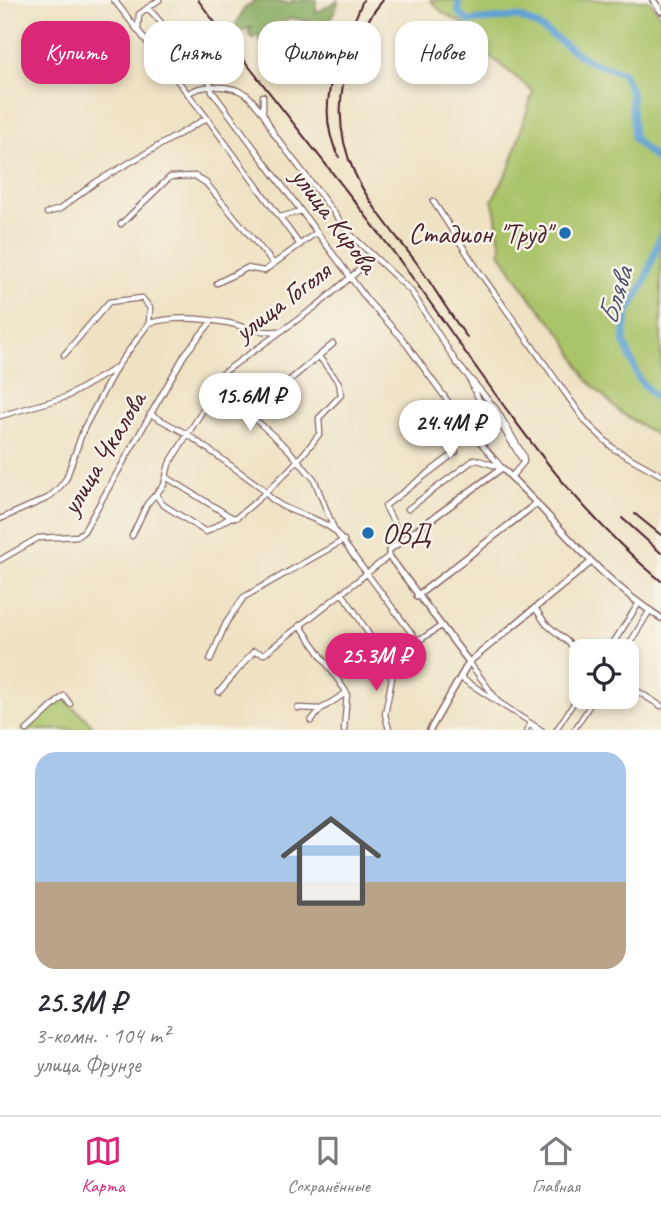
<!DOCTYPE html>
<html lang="ru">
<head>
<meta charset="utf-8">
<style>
	:root { --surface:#fff; --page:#f7f7f7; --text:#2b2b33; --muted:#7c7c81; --line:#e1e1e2; --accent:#db2777 }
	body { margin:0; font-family:Caveat,sans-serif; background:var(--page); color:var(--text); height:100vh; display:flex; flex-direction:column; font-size:26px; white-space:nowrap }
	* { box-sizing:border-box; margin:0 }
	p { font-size:23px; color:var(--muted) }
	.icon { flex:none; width:38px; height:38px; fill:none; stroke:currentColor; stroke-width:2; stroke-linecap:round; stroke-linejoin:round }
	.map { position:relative; height:730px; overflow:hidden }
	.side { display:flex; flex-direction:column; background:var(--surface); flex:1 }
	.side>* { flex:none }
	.top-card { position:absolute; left:21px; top:21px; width:620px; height:63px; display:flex; gap:14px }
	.buttons { position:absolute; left:569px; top:639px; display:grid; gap:14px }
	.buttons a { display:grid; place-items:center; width:70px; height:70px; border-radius:14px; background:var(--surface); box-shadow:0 4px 10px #0003; font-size:35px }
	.price { position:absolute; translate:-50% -60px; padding:0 16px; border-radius:24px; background:#fff; color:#222; font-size:23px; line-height:46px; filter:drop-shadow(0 2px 4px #0008) }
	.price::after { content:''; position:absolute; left:50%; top:42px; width:21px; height:16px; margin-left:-10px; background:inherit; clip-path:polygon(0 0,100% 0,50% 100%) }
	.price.active { background:var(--accent); color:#fff }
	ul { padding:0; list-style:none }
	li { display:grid; align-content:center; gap:14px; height:371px; padding:0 35px }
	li+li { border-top:2px solid var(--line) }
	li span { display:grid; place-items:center; height:217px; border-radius:21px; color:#555 }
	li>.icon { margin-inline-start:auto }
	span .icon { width:126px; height:126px; fill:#fffc; stroke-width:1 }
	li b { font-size:30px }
	.tag { padding:0 24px; border-radius:21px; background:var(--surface); box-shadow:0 4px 10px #0003; font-size:24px; line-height:63px }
	.tag.active { background:var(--accent); color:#fff }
	.menu { display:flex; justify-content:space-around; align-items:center; height:98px; border-top:2px solid var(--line); background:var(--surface); font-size:19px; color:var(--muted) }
	.menu a { display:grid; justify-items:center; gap:4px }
	.menu .active { color:var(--accent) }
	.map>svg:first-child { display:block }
	.green { fill:#aac46a; stroke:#7a724a; stroke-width:2 }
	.forest { fill:#87aa5e; stroke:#686444; stroke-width:2 }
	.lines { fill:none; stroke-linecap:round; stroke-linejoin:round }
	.river { stroke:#5ea1d2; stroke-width:7 }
	.pedestrian-casing { stroke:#836360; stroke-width:6 }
	.minor-casing { stroke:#836360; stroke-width:7 }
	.tertiary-casing { stroke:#836360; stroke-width:8 }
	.pedestrian { stroke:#fff; stroke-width:3.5 }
	.minor { stroke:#fff; stroke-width:4.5 }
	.tertiary { stroke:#fff; stroke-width:5 }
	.rail { stroke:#4a1f2b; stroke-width:2 }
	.poi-dot { fill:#1f6fb2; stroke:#f7f3e8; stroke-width:2.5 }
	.labels { text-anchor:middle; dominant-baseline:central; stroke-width:5; stroke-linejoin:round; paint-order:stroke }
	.street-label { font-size:28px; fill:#4a1f2b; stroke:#f7f3e8 }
	.poi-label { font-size:28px; fill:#4a1f2b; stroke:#f7f3e8; text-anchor:end }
	.water-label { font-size:30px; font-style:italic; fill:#52536e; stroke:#f7f3e8 }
</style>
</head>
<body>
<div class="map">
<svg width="661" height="730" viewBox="0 0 661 730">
	<rect width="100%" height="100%" fill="#f7f3e8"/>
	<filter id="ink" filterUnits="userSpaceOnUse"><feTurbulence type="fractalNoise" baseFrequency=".0143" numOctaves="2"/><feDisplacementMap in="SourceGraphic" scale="14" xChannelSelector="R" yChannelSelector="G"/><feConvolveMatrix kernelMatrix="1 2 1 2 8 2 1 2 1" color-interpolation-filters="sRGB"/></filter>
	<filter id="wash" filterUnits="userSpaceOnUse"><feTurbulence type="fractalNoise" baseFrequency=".00686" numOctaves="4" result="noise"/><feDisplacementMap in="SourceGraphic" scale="28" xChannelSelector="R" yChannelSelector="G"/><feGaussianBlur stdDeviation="1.57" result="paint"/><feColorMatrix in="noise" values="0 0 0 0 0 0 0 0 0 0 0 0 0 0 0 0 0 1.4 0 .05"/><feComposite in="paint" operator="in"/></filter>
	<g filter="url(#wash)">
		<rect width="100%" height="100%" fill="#eee2c3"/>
		<!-- green -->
		<path class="green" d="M430 0H649L661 16V438L621 413 587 380 564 337 528 295 499 251 502 248C496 233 498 217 492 200L510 167 533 91 485 52 462 23 443 13Z
			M61 697C72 709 87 715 95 730H22Z"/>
		<!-- forest -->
		<path class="forest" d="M256 0 289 3 293 0H316V13L338 0C337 21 306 45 285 45 280 45 273 41 268 41V36C280 24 297 31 308 21L291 18 263 34 264 43 259 42V36L255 35 253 39 248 34 252 27 242 31 235 26 244 9Z"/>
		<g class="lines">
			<!-- river -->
			<path class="river" d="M458 0 459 13 468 21 519 17 538 26 590 62 623 73 631 91 634 139 661 164
				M661 235 645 281 627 314 624 342 639 379 661 404"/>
		</g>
	</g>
	<g filter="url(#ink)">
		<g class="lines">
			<defs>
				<path id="pedestrian" d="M512 711 542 730
					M526 730 529 725 537 730
					M556 730 581 692
					M574 730 596 696"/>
				<path id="minor" d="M114 0 207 118 300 245
					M147 8C171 27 180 61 208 75L212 91 368 301 401 337 463 422 502 468
					M138 30 139 14 159 0
					M188 94C201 83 233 85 247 95 253 100 257 107 262 112
					M263 96V113L274 134 351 235 411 291 456 362 496 409 523 455 524 462 511 477
					M433 201 478 270 586 422 614 449 661 475
					M47 213 60 209 96 182 207 118
					M280 217 298 212
					M121 224 170 177 195 176 206 183 274 264
					M217 283 247 268 264 271 317 232
					M64 355 109 302 142 298 150 308 149 323
					M469 378 480 402 503 428 523 461
					M218 386 287 448 314 479 334 529
					M150 414 187 434 262 488C280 515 312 512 335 531L416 639 423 638 441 626
					M248 415 333 344
					M0 416 66 397 116 368 149 323C174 316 203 318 228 323 246 327 259 333 278 331
					M166 477 231 517
					M157 496 162 504 206 532 231 517 236 518C268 492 296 466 320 433L319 418 341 395 339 383 320 358
					M408 509 475 459 502 468
					M0 519 48 498 58 489 66 479 84 428 116 368
					M132 536 147 504 164 485 169 464 218 386 220 375 318 305 359 270 370 255
					M403 541 385 506 456 452
					M0 560 38 538 78 536 84 531 185 354 211 322
					M342 593C363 622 377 647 392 678L385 714 389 730
					M535 608 546 624 581 653
					M300 625 347 693 344 730
					M608 651 639 603
					M625 651 650 610
					M210 660 226 623 244 597 344 540
					M469 662 497 700
					M461 678 512 711
					M626 684 661 706
					M219 692 254 651 264 654 389 556
					M298 708 321 709 346 693
					M311 721 321 709
					M27 730 64 696 70 704"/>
				<path id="tertiary" d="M653 0 661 11
					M417 596 537 503
					M469 662 389 556V550L502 468C556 520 597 578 661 618
					M430 730 469 662 590 563"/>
			</defs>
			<!-- pedestrian casing -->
			<use href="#pedestrian" class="pedestrian-casing"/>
			<!-- minor casing -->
			<use href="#minor" class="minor-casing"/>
			<!-- tertiary casing -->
			<use href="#tertiary" class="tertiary-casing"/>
			<!-- pedestrian -->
			<use href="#pedestrian" class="pedestrian"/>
			<!-- minor -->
			<use href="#minor" class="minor"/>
			<!-- tertiary -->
			<use href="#tertiary" class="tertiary"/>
			<!-- rail -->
			<path class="rail" d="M198 0C266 91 339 178 406 269 485 377 557 495 661 581
				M383 0C342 50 327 115 355 174 370 206 395 234 416 262 434 287 449 314 467 337
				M339 157C310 103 343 50 363 0
				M635 514 661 535
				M622 518 661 553"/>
		</g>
	</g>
	<!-- markers -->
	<g class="poi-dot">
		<circle cx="565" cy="233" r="7"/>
		<circle cx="368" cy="533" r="7"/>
	</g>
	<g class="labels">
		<!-- street labels -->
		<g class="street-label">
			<text transform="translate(335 220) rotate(53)">улица Кирова</text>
			<text transform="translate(282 301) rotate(-37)">улица Гоголя</text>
			<text transform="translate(103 453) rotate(-59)">улица Чкалова</text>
		</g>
		<!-- poi labels -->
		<g class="poi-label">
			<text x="551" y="233">Стадион "Труд"</text>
			<text x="382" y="533" text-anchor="start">ОВД</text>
		</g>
		<!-- water labels -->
		<g class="water-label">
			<text transform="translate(615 296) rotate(-73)">Блява</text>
		</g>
	</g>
</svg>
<div class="buttons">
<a><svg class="icon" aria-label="locate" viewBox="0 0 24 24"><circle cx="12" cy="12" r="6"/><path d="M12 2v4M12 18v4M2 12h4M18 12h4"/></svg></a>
</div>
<b class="price" style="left:250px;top:433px">15.6M ₽</b>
<b class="price" style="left:450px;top:460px">24.4M ₽</b>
<b class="price active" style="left:376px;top:693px">25.3M ₽</b>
<div class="top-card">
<a class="tag active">Купить</a>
<a class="tag">Снять</a>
<a class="tag">Фильтры</a>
<a class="tag">Новое</a>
</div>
</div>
<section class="side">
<ul>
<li><span style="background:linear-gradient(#a9c7e8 60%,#b9a48a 0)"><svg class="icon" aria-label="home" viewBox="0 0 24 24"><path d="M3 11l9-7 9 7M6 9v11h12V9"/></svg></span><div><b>25.3M ₽</b><p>3-комн. · 104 m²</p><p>улица Фрунзе</p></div></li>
</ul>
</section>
<nav class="menu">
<a class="active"><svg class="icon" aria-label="map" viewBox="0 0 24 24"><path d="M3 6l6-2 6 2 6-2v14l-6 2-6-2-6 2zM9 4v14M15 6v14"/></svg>Карта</a>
<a><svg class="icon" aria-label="saved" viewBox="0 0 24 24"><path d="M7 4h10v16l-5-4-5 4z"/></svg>Сохранённые</a>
<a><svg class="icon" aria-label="home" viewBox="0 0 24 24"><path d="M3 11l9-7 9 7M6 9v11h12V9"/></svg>Главная</a>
</nav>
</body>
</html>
